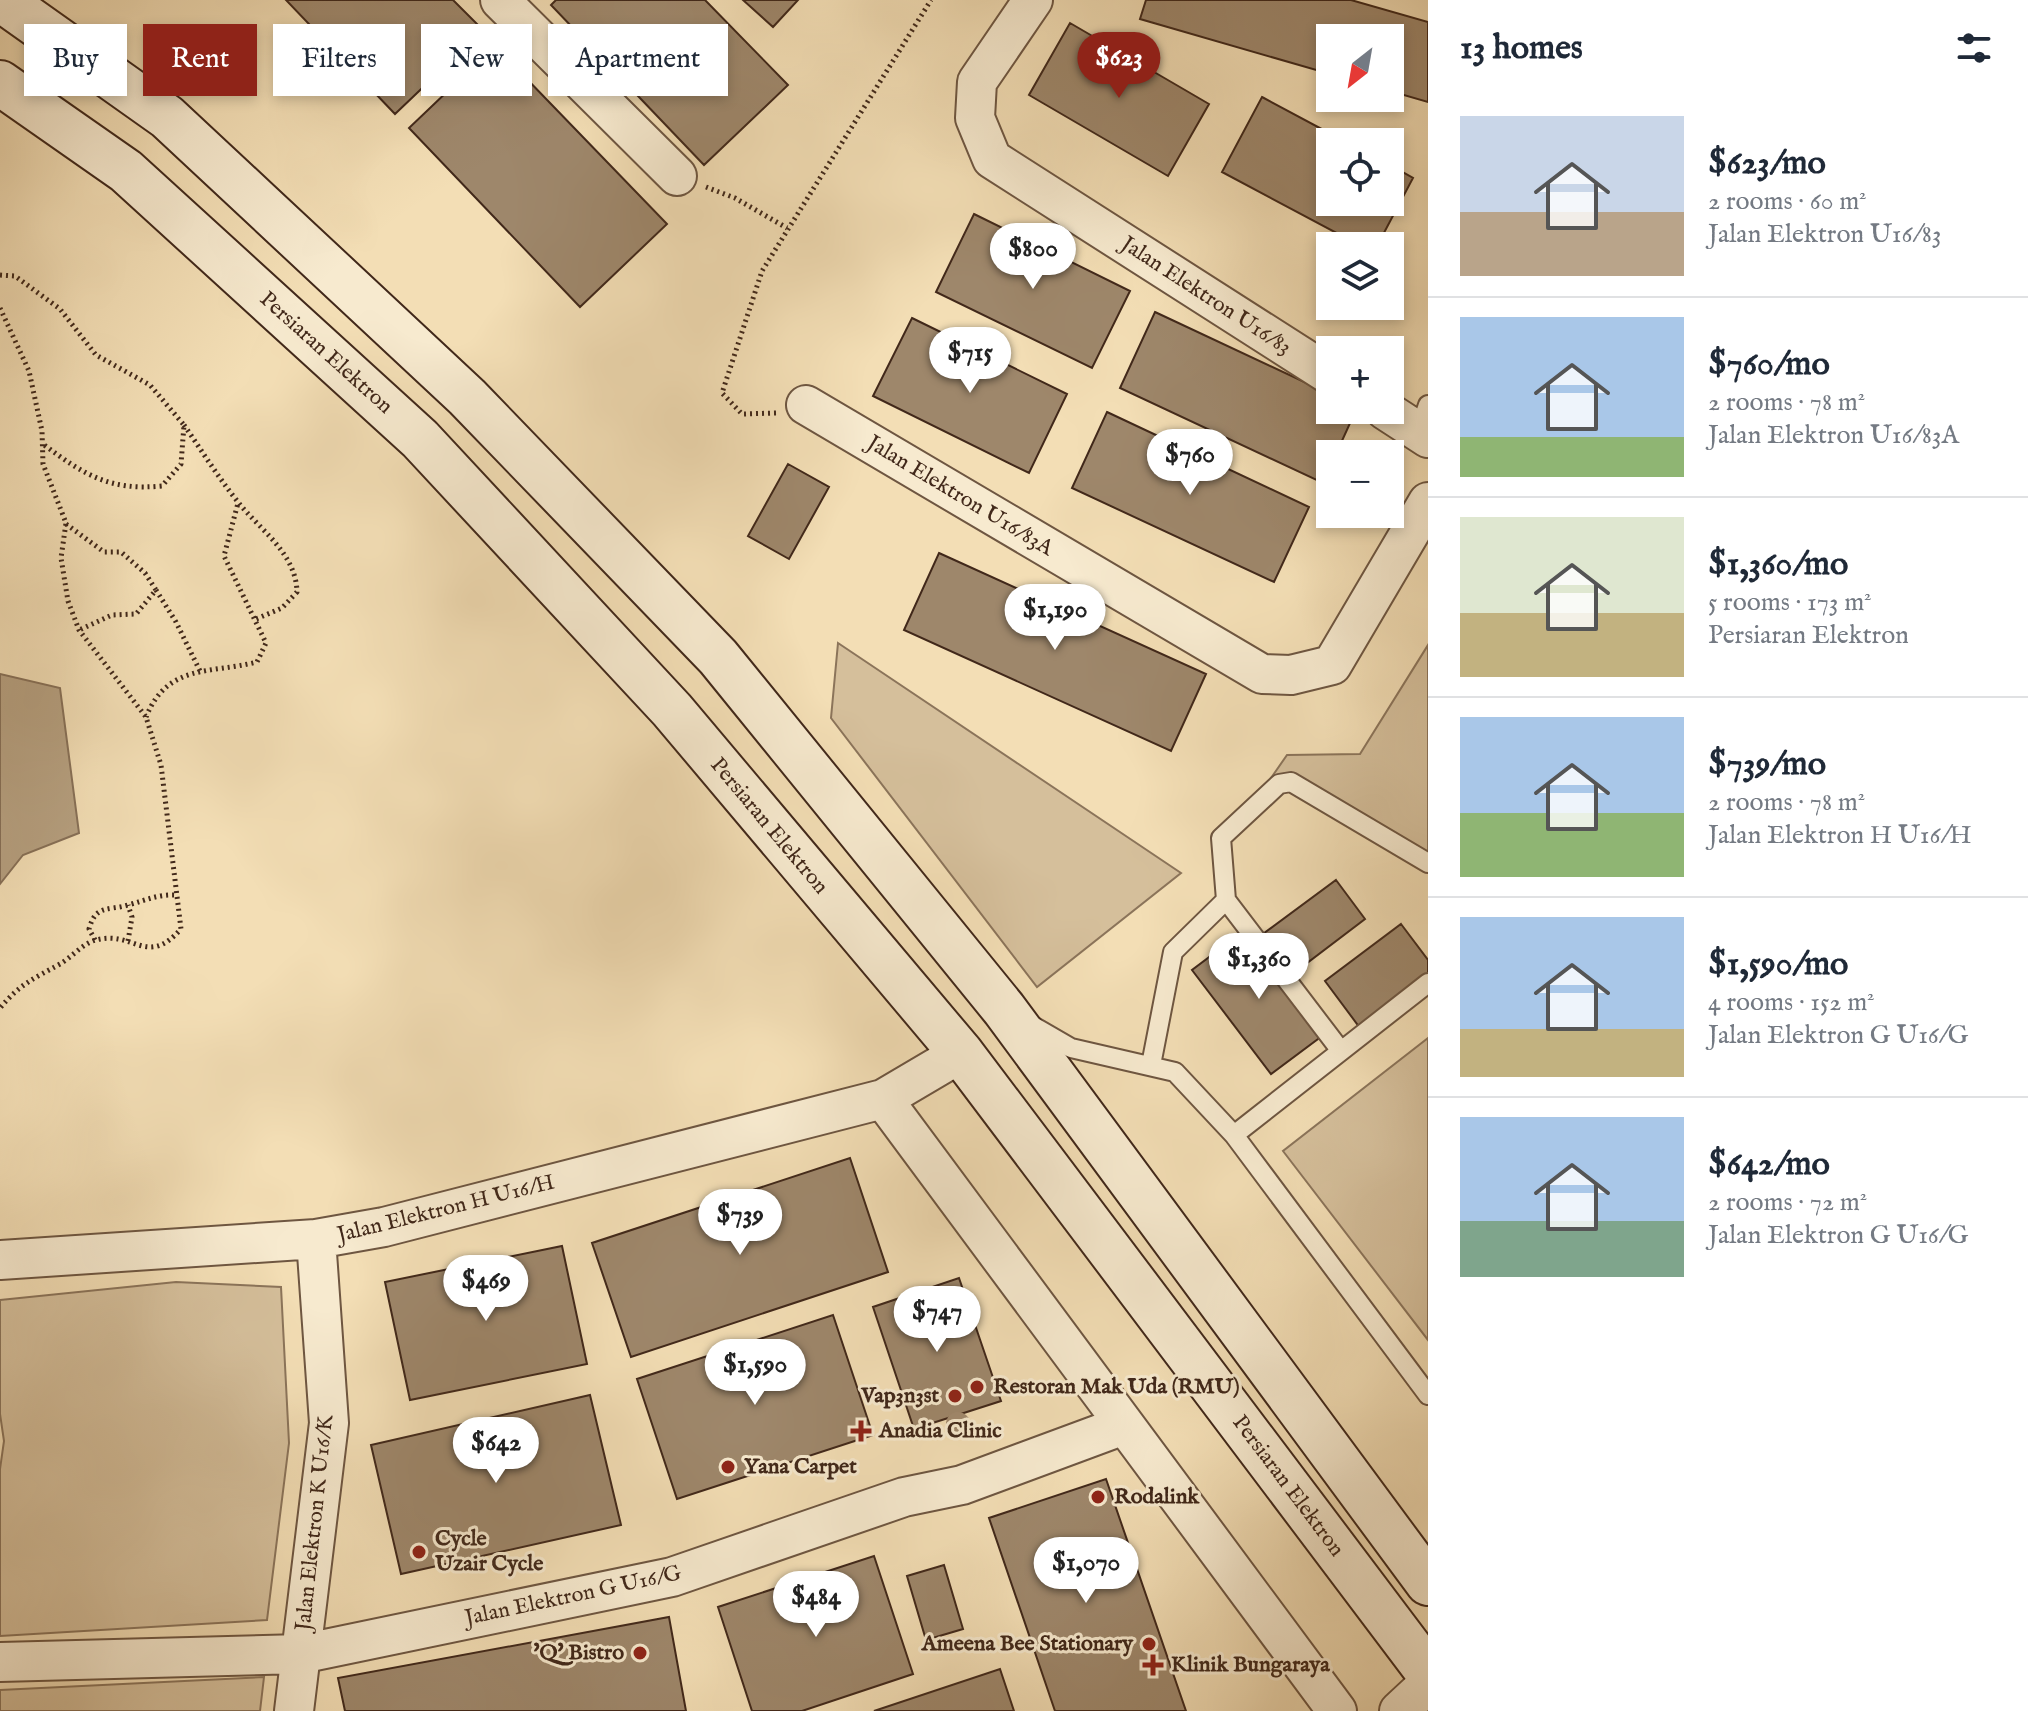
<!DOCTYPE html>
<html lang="en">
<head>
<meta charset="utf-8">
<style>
	:root { --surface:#fff; --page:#f2f2f3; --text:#1f2937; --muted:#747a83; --line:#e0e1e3; --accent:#8f2418 }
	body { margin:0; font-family:"IM FELL English",serif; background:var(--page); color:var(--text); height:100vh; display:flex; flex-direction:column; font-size:30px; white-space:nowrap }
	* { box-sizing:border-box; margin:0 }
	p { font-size:26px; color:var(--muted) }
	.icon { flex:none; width:44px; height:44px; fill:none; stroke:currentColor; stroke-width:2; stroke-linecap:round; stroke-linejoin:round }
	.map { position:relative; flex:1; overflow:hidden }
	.sheet { display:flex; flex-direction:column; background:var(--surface); width:600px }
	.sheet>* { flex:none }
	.hud { position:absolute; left:24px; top:24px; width:760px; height:72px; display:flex; gap:16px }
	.needle { width:52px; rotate:211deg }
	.tools { position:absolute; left:1316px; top:24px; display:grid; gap:16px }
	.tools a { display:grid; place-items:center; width:88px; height:88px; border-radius:0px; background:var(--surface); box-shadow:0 4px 12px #0003; font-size:40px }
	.price { position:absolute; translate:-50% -68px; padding:0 18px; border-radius:28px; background:#fff; color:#222; font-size:26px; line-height:52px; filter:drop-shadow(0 2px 4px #0008) }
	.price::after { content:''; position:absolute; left:50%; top:48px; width:24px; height:18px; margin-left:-12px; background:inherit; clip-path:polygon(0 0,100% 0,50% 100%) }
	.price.selected { background:var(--accent); color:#fff }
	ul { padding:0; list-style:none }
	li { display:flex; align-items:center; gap:24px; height:200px; padding:0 32px }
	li+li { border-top:2px solid var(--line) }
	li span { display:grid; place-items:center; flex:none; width:224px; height:160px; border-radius:0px; color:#555 }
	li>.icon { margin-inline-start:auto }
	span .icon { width:96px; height:96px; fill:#fffc; stroke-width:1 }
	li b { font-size:34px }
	h2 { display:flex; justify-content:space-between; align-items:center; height:96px; padding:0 32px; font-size:34px }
	.tag { padding:0 28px; border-radius:0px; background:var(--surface); box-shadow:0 4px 12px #0003; font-size:28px; line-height:72px }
	.tag.selected { background:var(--accent); color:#fff }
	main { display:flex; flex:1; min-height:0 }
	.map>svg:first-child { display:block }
	.green { fill:#d5bf9b; stroke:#8b745a; stroke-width:2 }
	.water { fill:#b6a080; stroke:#877057; stroke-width:2 }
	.building { fill:#9e876b; stroke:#41281a; stroke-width:2 }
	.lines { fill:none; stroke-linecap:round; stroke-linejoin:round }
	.lane-casing { stroke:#6e5641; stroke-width:22 }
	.street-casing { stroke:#6e5641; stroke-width:42 }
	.secondary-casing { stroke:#41281a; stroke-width:48 }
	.path { stroke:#41281a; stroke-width:5; stroke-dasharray:2 4; stroke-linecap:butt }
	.lane { stroke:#f7eacf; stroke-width:18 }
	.street { stroke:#f7eacf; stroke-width:38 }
	.secondary { stroke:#f7eacf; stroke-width:44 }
	.tree { fill:#a28a6e }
	.poi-dot { fill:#8f2418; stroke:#f7eacf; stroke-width:3 }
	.labels { text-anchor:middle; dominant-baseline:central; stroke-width:6; stroke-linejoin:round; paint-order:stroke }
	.street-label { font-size:22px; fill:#41281a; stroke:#f7eacf }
	.poi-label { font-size:22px; font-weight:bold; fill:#41281a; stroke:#f7eacf; text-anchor:start }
</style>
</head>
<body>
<main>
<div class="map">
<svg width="1428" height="1711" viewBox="0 0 1428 1711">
	<rect width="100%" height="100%" fill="#f3deb5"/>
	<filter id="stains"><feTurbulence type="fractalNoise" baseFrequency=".0025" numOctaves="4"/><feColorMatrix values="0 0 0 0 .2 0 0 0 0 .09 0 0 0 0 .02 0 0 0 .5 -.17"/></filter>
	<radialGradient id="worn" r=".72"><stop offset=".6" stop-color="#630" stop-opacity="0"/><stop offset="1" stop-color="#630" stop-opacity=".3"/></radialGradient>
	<!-- green -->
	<path class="green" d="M838 643 1181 873 1037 987 831 718Z
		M1428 645V862L1271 778 1287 755 1360 754Z
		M1428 1038V1340L1283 1151Z
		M176 1282 281 1287 289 1443 267 1620 0 1636V1469L4 1441 0 1414V1300Z
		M264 1677 260 1711H0V1690Z"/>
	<!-- water -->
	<path class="water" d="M0 674 60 688 79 833 23 855 0 884Z"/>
	<!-- building -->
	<path class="building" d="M286 0H453L483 30 395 114Z
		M556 0H705L788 85 704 165 551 5Z
		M743 0H798L773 27Z
		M1146 0H1351L1428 22V102L1390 91V38H1330V74L1140 19Z
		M1070 23 1209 104 1168 176 1029 95Z
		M495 46 667 224 580 307 409 128Z
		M1262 97 1346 142H1330V202H1390V165L1413 178 1377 246H1361L1222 172Z
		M974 214 1130 291 1092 368 936 292Z
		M1155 312 1330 394V410H1356L1336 454H1330V467L1323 483 1120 388Z
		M912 318 1067 394 1029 473 873 396Z
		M1107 412 1309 507 1274 582 1072 488Z
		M788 464 829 487 789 559 748 536Z
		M939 553 1206 674 1171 751 904 630Z
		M1336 880 1365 919 1286 979 1256 939Z
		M1401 924 1428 960V978L1360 1028 1325 981Z
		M1248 928 1326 1033 1271 1074 1192 970Z
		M850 1158 888 1272 631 1357 592 1243Z
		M562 1246 587 1364 410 1400 385 1282Z
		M959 1278 1001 1401 914 1429 873 1307Z
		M833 1315 873 1435 677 1499 637 1379Z
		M590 1395 621 1525 401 1574 371 1445Z
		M1106 1479 1186 1711H1055L989 1518Z
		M874 1556 913 1674 802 1711H752L718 1607Z
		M944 1565 963 1629 926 1640 907 1576Z
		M669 1617 686 1711H345L338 1678Z
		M1000 1669 1014 1711H874Z"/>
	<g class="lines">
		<defs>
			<path id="lane" d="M1419 431 1428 405
				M1226 900 1341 1051
				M1033 1026 1071 1048 1175 1072 1234 1135 1428 1395
				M1151 1065 1173 952 1226 900 1221 838 1279 784 1291 782 1428 863
				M1234 1135 1428 983"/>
			<path id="street" d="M500 0 677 176
				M1033 0 977 82 975 118 992 159 1330 375
				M806 405 1262 674 1291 675 1332 665 1428 502
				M1385 410 1428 438
				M883 1099 1337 1711
				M0 1260 316 1239 384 1227 883 1099 961 1053
				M0 1662 301 1654 672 1577 904 1497 962 1485 1124 1425
				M294 1711 329 1423 316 1239
				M1399 1711 1428 1684"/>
			<path id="secondary" d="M2 0 167 117 256 200 467 397 718 657 1004 1009 1428 1583
				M0 83 126 171 420 439 672 710 961 1053 1428 1672"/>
		</defs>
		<!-- lane casing -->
		<use href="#lane" class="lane-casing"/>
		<!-- street casing -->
		<use href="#street" class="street-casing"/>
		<!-- secondary casing -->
		<use href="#secondary" class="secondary-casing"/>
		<!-- path -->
		<path class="path" d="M706 187 735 198 787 228
			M0 275 15 276 60 309 96 355 150 385 184 425 181 464 162 486C110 491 84 475 43 444
			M0 308 29 371 42 431 43 464 66 523 61 558 68 601 79 630 146 717 161 765 181 929C146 968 135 930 96 940 83 943 71 958 60 964 33 979 20 984 0 1008
			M776 413 742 414 722 393 762 271 931 0
			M184 425C202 451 218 477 238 502 260 530 296 553 297 592L282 608 256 619
			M66 524 104 552H121L145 573 156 590 136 614 112 615 79 630
			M156 590 176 622 200 671
			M146 717C168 663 210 674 257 662L266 643 224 556 238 503
			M95 940 89 929C96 904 108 911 128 905 147 900 157 894 178 895
			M128 941 132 917 128 905"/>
		<!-- lane -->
		<use href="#lane" class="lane"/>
		<!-- street -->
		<use href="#street" class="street"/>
		<!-- secondary -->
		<use href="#secondary" class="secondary"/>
	</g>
	<!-- trees -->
	<circle class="tree" cx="958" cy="1424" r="12"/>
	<!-- markers -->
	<g class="poi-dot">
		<circle cx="977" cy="1387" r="8"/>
		<circle cx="955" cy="1396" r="8"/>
		<path d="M857 1419h8v8h8v8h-8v8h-8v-8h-8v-8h8z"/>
		<circle cx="728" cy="1467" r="8"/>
		<circle cx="1098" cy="1497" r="8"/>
		<circle cx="419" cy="1552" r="8"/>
		<circle cx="1149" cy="1644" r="8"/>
		<circle cx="640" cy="1653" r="8"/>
		<path d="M1149 1653h8v8h8v8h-8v8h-8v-8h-8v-8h8z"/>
	</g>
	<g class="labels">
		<!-- street labels -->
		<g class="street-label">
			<text transform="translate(1206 296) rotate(33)">Jalan Elektron U16/83</text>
			<text transform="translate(326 353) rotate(42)">Persiaran Elektron</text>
			<text transform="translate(960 496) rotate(31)">Jalan Elektron U16/83A</text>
			<text transform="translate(769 826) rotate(50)">Persiaran Elektron</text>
			<text transform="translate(446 1209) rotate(-14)">Jalan Elektron H U16/H</text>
			<text transform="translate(1288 1486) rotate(53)">Persiaran Elektron</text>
			<text transform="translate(315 1523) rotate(-84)">Jalan Elektron K U16/K</text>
			<text transform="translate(573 1596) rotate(-12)">Jalan Elektron G U16/G</text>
		</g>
		<!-- poi labels -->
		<g class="poi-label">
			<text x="993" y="1387">Restoran Mak Uda (RMU)</text>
			<text x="939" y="1396" text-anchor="end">Vap3n3st</text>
			<text x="879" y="1431">Anadia Clinic</text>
			<text x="744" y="1467">Yana Carpet</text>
			<text x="1114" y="1497">Rodalink</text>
			<text x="435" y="1539">Cycle<tspan x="435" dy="25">Uzair Cycle</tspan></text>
			<text x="1133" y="1644" text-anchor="end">Ameena Bee Stationary</text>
			<text x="624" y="1653" text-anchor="end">'Q' Bistro</text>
			<text x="1171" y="1665">Klinik Bungaraya</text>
		</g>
	</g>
	<rect width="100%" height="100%" filter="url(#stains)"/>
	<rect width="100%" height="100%" fill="url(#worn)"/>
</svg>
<div class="tools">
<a><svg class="needle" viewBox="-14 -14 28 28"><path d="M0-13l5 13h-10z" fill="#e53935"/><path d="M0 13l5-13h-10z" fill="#747a83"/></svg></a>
<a><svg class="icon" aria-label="locate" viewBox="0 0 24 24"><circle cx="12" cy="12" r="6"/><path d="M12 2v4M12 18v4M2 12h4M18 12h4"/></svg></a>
<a><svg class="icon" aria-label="layers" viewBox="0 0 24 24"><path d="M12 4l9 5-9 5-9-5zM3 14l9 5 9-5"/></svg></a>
<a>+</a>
<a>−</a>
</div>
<b class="price selected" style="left:1119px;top:100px">$623</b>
<b class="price" style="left:1033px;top:291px">$800</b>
<b class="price" style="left:970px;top:395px">$715</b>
<b class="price" style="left:1190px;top:497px">$760</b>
<b class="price" style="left:1055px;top:652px">$1,190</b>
<b class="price" style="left:1259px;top:1001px">$1,360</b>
<b class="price" style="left:740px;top:1257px">$739</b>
<b class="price" style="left:486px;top:1323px">$469</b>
<b class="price" style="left:937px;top:1354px">$747</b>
<b class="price" style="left:755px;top:1407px">$1,590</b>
<b class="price" style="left:496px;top:1485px">$642</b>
<b class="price" style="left:1086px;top:1605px">$1,070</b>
<b class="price" style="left:816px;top:1639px">$484</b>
<div class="hud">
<a class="tag">Buy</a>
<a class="tag selected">Rent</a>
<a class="tag">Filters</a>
<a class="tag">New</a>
<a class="tag">Apartment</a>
</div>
</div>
<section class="sheet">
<h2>13 homes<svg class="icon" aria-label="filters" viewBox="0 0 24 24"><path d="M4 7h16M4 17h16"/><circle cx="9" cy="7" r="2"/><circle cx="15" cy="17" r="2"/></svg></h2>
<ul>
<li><span style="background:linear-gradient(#c9d6e8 60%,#b9a48a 0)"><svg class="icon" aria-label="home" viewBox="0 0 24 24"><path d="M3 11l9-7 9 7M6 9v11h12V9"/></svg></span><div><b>$623/mo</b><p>2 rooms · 60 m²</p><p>Jalan Elektron U16/83</p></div></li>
<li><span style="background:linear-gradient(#a9c7e8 75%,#8fb573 0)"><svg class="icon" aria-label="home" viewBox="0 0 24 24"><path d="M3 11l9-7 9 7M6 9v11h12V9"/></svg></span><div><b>$760/mo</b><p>2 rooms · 78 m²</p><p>Jalan Elektron U16/83A</p></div></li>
<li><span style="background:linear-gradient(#dfe7d0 60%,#c2b280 0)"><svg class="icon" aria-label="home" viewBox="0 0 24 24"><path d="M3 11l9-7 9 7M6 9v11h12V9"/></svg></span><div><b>$1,360/mo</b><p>5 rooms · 173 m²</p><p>Persiaran Elektron</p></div></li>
<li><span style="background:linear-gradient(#a9c7e8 60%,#8fb573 0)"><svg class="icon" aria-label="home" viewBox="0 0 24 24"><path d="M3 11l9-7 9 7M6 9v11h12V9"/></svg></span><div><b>$739/mo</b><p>2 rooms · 78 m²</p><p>Jalan Elektron H U16/H</p></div></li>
<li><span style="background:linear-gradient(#a9c7e8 70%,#c2b280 0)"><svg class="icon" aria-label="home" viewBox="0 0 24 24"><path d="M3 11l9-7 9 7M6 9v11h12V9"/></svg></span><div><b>$1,590/mo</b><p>4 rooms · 152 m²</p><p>Jalan Elektron G U16/G</p></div></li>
<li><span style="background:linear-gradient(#a9c7e8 65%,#7fa58c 0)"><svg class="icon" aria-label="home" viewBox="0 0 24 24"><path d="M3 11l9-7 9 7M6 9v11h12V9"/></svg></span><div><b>$642/mo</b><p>2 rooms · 72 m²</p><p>Jalan Elektron G U16/G</p></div></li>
</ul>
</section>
</main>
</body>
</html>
